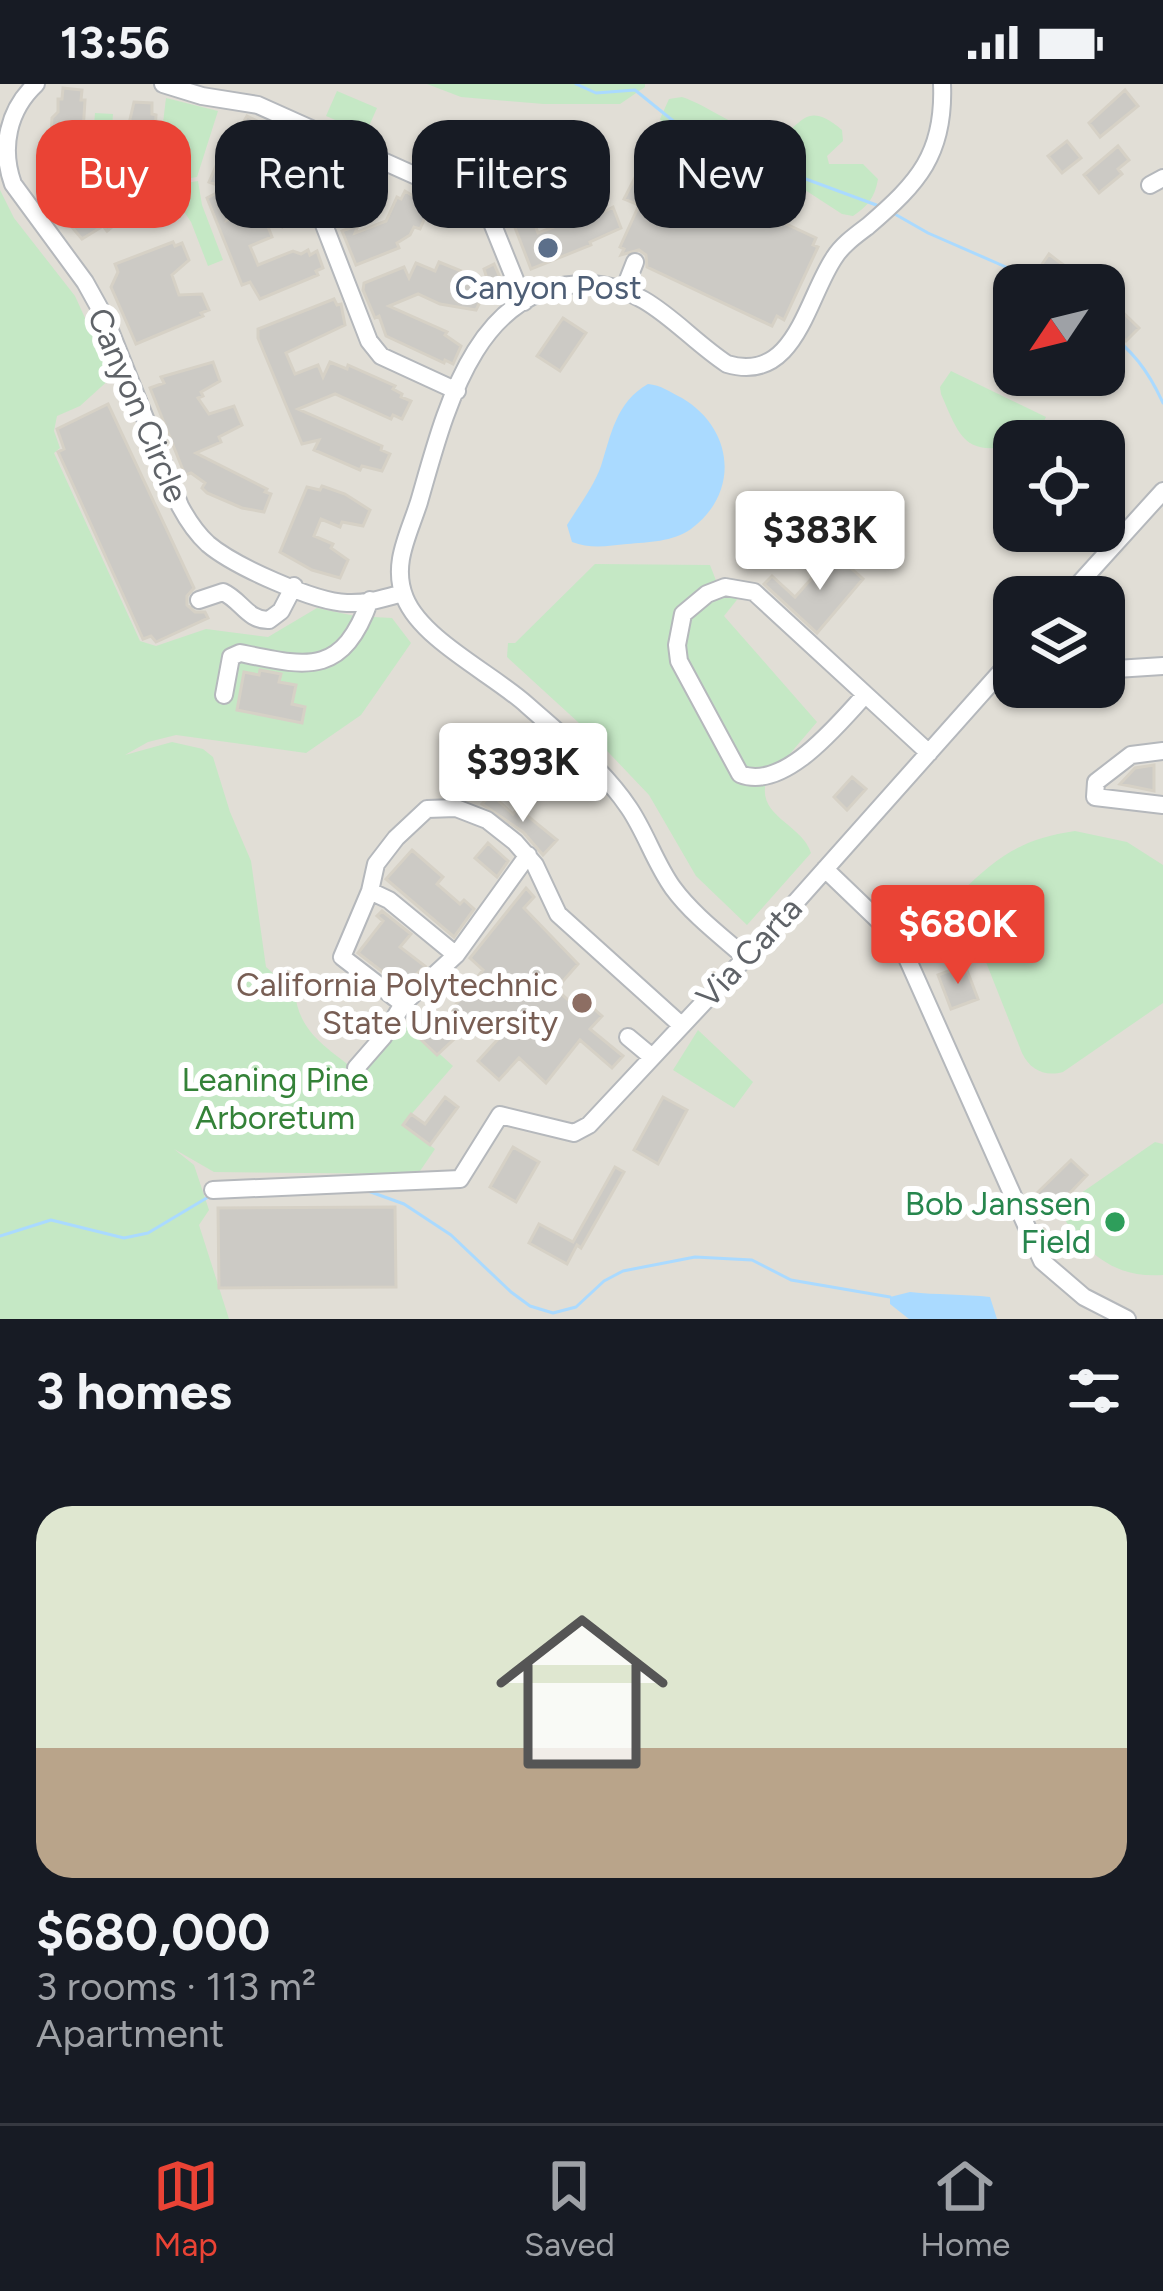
<!DOCTYPE html>
<html lang="en">
<head>
<meta charset="utf-8">
<style>
	:root { --surface:#171b24; --page:#242831; --text:#f1f3f6; --muted:#9ea1a6; --line:#363941; --accent:#ea4335 }
	body { margin:0; font-family:Figtree,sans-serif; background:var(--page); color:var(--text); height:100vh; display:flex; flex-direction:column; font-size:45px; white-space:nowrap }
	* { box-sizing:border-box; margin:0 }
	p { font-size:39px; color:var(--muted) }
	.icon { flex:none; width:66px; height:66px; fill:none; stroke:currentColor; stroke-width:2; stroke-linecap:round; stroke-linejoin:round }
	.map { position:relative; height:1235px; overflow:hidden }
	.drawer { display:flex; flex-direction:column; background:var(--surface); flex:1 }
	.drawer>* { flex:none }
	.hud { position:absolute; left:36px; top:36px; width:1092px; height:108px; display:flex; gap:24px }
	.needle { width:78px; rotate:235deg }
	.tools { position:absolute; left:993px; top:180px; display:grid; gap:24px }
	.tools a { display:grid; place-items:center; width:132px; height:132px; border-radius:24px; background:var(--surface); box-shadow:0 3px 9px #0004; font-size:60px }
	.price { position:absolute; translate:-50% -102px; padding:0 27px; border-radius:12px; background:#fff; color:#222; font-size:39px; line-height:78px; filter:drop-shadow(0 3px 6px #0008) }
	.price::after { content:''; position:absolute; left:50%; top:72px; width:36px; height:27px; margin-left:-18px; background:inherit; clip-path:polygon(0 0,100% 0,50% 100%) }
	.price.current { background:var(--accent); color:#fff }
	ul { padding:0; list-style:none }
	li { display:grid; align-content:center; gap:24px; height:636px; padding:0 36px }
	li span { display:grid; place-items:center; height:372px; border-radius:36px; color:#555 }
	li>.icon { margin-inline-start:auto }
	span .icon { width:216px; height:216px; fill:#fffc; stroke-width:1 }
	li b { font-size:51px }
	h2 { display:flex; justify-content:space-between; align-items:center; height:144px; padding:0 36px; font-size:51px }
	.chip { padding:0 42px; border-radius:36px; background:var(--surface); box-shadow:0 3px 9px #0004; font-size:42px; line-height:108px }
	.chip.current { background:var(--accent); color:#fff }
	.status { display:flex; justify-content:space-between; align-items:center; height:84px; padding:0 60px; background:var(--surface); direction:ltr }
	.status svg { height:33px; fill:currentColor }
	.tabs { display:flex; justify-content:space-around; align-items:center; height:168px; border-top:3px solid var(--line); background:var(--surface); font-size:33px; color:var(--muted) }
	.tabs a { display:grid; justify-items:center; gap:6px }
	.tabs .current { color:var(--accent) }
	.map>svg:first-child { display:block }
	.education { fill:#e1ded6; fill-rule:evenodd }
	.green { fill:#c5e8c5 }
	.water { fill:#aadaff }
	.lines { fill:none; stroke-linecap:round; stroke-linejoin:round }
	.stream { stroke:#aadaff; stroke-width:3 }
	.building { fill:#cccac5; stroke:#d6d1c6; stroke-width:3 }
	.minor-casing { stroke:#b5b8bc; stroke-width:20 }
	.minor { stroke:#fff; stroke-width:16 }
	.service-dot { fill:#5c6f8a; stroke:#fff; stroke-width:4.5 }
	.education-dot { fill:#8d6e63; stroke:#fff; stroke-width:4.5 }
	.leisure-dot { fill:#2e9e5b; stroke:#fff; stroke-width:4.5 }
	.labels { text-anchor:middle; dominant-baseline:central; stroke-width:12; stroke-linejoin:round; paint-order:stroke }
	.service-label { font-size:33px; fill:#4e5e75; stroke:#fff }
	.street-label { font-size:33px; fill:#5f6368; stroke:#fff }
	.education-label { font-size:33px; fill:#785e54; stroke:#fff; text-anchor:end }
	.park-label { font-size:33px; fill:#348238; stroke:#fff }
	.leisure-label { font-size:33px; fill:#27864d; stroke:#fff; text-anchor:end }
</style>
</head>
<body>
<div class="status"><b>13:56</b><svg viewBox="0 0 49 12"><path d="M0 12V9h3v3zM5 12V6h3v6zM10 12V3h3v9zM15 12V0h3v12zM26 1h20v11H26zM47 4h2v5h-2z"/></svg></div>
<div class="map">
<svg width="1163" height="1235" viewBox="0 0 1163 1235">
	<rect width="100%" height="100%" fill="#f1efe8"/>
	<!-- education -->
	<path class="education" d="M0 0H1163V1235H0ZM1014 201H1104V291H1014ZM1014 357H1104V447H1014ZM1014 513H1104V603H1014Z"/>
	<!-- green -->
	<path class="green" d="M427 0H645V3L620 20H544L461 13Z
		M337 7 377 24 366 49 326 32Z
		M682 13C712 23 740 49 773 51 801 52 801 10 842 46L843 57 827 72 829 80H863L878 95C875 113 868 122 853 132L842 130 802 104 757 95 741 87 712 64 667 44 660 35 669 15Z
		M166 14 218 27 197 93 166 98 162 47Z
		M95 29 113 30 109 80 91 78Z
		M198 97 202 121 223 176 208 182 191 138 167 102Z
		M0 106 14 134 75 212 112 293 80 322 57 332 54 347 60 364 54 369 140 557 156 562 206 545 268 553 317 524 355 532 392 534 411 559 361 631 306 669 176 651 148 658 125 671 172 658 203 665 213 673 230 728 251 777 266 883 295 909C299 948 326 963 355 986L400 934 453 982 402 1041 435 1065 418 1090 214 1088 174 1065 194 1081 209 1126 199 1141 229 1235H0Z
		M951 287 1046 333 1034 357H1014V361C964 373 959 351 941 310L940 303Z
		M595 480 710 481 717 499 740 512 724 532 817 638 766 698C757 733 802 740 811 769L747 841 696 792 649 711 591 650 507 573 508 559H515Z
		M1075 747 1127 758 1163 781V919L1063 988C1045 993 1030 986 1022 969L959 810C998 772 1021 755 1075 747Z
		M698 946 753 998 734 1024 673 986Z
		M1155 1058 1163 1060V1191C1112 1195 1083 1166 1058 1125Z"/>
	<!-- water -->
	<path class="water" d="M648 300C661 301 670 308 682 314 733 344 741 408 691 445 673 458 648 458 627 460 608 462 590 465 572 458L567 441C578 423 594 402 601 382 611 351 616 318 648 300Z
		M910 1208C937 1211 964 1210 990 1213L997 1235H909L890 1220V1213Z"/>
	<g class="lines">
		<!-- stream -->
		<path class="stream" d="M576 0 596 9 635 6 677 40 727 66 879 122
			M893 129 928 149 1015 187 1035 201
			M1104 245C1132 266 1148 286 1163 319
			M368 1107 404 1120 451 1151 511 1208 530 1222 553 1229 576 1223 604 1197 623 1187 695 1173 752 1176 791 1196 890 1213
			M0 1152 51 1136 124 1154 148 1149 210 1112"/>
	</g>
	<!-- building -->
	<path class="building" d="M63 4 82 6 81 16H85L78 130 120 94 123 44H128L134 18 152 19V30L156 31 153 95H149L148 113 107 147 103 142 82 155 53 121 55 105 48 104 52 34 58 28V15H62Z
		M1125 6 1138 22 1100 53 1089 39Z
		M247 32 265 41 260 49 264 51 227 136 260 121 284 67 289 69 293 59 310 66 303 92 308 94 290 135 286 133 282 143 265 135 272 153 250 162 258 181 293 167 301 170 308 166 310 171 317 167 323 184 316 187 318 191 260 215 250 198 242 201 207 114 226 104 209 98 229 52 234 54Z
		M486 47 505 56 501 74 505 75 491 108 463 93Z
		M1067 57 1081 74 1062 89 1048 72Z
		M1118 62 1129 76 1118 85 1122 90 1099 109 1084 91Z
		M577 81 583 82 590 100 586 105 530 127 538 149 569 137 579 135 581 140 613 123 621 144 590 158 591 161 531 185 497 97 510 102 563 82 565 85Z
		M641 82 663 91 667 84 816 154 813 161 818 163 784 236 777 232 772 242 647 183 646 171 639 166 621 171 624 165 620 163 639 121 624 115Z
		M359 86 377 95 355 149 386 137 397 113 401 115 405 107 430 122 420 145 414 143 410 151 397 159 399 164 356 181 342 147 356 142 333 128 342 106 346 107Z
		M173 158 175 162 182 159 189 176 172 191 179 211 202 210 209 226 201 229 203 232 136 260 111 203 118 188 115 180Z
		M1049 170 1058 177 1092 201H1060L1038 186Z
		M439 178 488 198 484 185 494 180 502 198 504 211 489 216 482 214 476 226 440 220 418 210 389 222 447 248 445 251 461 262 453 280 445 276 444 279 386 252 379 232 375 234 363 206 364 199 404 183 409 194 416 179 435 187Z
		M1104 210 1139 244 1126 257 1104 235Z
		M334 215 337 221 341 220 345 241 286 269 295 290 318 281 323 293 330 278 347 285 348 281 395 302 393 305 402 310 401 313 411 317 402 335 393 331 391 335 335 310 298 325 382 362 381 366 390 370 382 387 362 382 360 386 314 366 319 356 302 360 258 254V245Z
		M563 234 586 249 560 287 537 272Z
		M213 278 220 297 201 308 203 312 198 314 209 330 234 322 242 341 219 353 221 358 196 369 267 405 265 408 271 410 264 428 242 424 207 409 202 404 205 399 191 389 185 391 150 304 164 299 161 293Z
		M108 320 194 504 187 512V521L195 528H205L208 534 156 558 151 552 143 555 58 368 64 365 57 345Z
		M322 402 345 410 370 426 363 442 342 438 340 443 321 435 314 452 333 460 331 464 348 476 340 494 312 486 280 468 307 403 320 406Z
		M834 469 863 495 817 549 764 500 772 492 795 513Z
		M260 586 281 590 279 598 296 601 292 620 305 623 302 639 237 626 244 588 259 591Z
		M1154 681V707L1120 700 1135 684Z
		M852 693 866 705 847 726 834 713Z
		M491 710 513 730 518 724 557 756 543 771 523 748 482 720Z
		M488 759 508 777 497 793 475 774Z
		M412 766 443 793 437 800 460 820 464 816 474 825 454 853 386 795Z
		M526 804 534 813 524 824 578 880 556 905 575 922 585 917 602 932 590 945 623 972 612 984 580 956 546 999 519 974 499 996 478 977 498 955 476 935 437 971 413 948 422 939 431 948 458 918 483 886 470 874Z
		M960 813 983 871 962 880 939 822Z
		M382 827 411 850 400 863 425 882 402 903 358 869 383 837 377 832Z
		M965 881 978 915 951 925 938 891Z
		M445 1013 458 1023 430 1061 403 1041 411 1030 425 1040Z
		M663 1013 687 1026 658 1080 634 1066Z
		M513 1063 539 1078 516 1118 490 1103Z
		M1071 1076 1087 1091 1052 1128 1035 1111Z
		M615 1083 624 1088 581 1164 577 1161 567 1180 529 1159 539 1140 573 1158Z
		M395 1123 396 1203 219 1204 218 1124Z"/>
	<g class="lines">
		<defs>
			<path id="minor" d="M36 0C8 26 0 64 13 100L85 198 105 234 180 422C188 437 196 449 208 460 234 482 314 518 347 519 366 520 385 514 403 509
				M163 0 202 12 258 21 481 121 488 129 524 218
				M337 56 316 107V120L369 257 381 272 457 307
				M1150 101 1163 94
				M624 206 635 178
				M1067 513 1163 407
				M199 516 223 508C241 516 248 537 269 536L281 527 294 502
				M1104 580 1116 585 1163 582
				M224 611 231 573 240 569C308 583 342 593 370 516
				M865 611C838 640 784 708 740 690L679 577 677 561 683 530 707 510 725 503 754 508 929 669
				M1163 667 1131 671 1096 698 1095 713 1163 721
				M825 785 899 856 1042 1177 1084 1213 1127 1235
				M370 807 389 816 456 871
				M745 873C721 852 692 830 673 804 655 779 646 749 629 724 603 685 562 652 527 621 493 590 422 556 405 514 391 480 409 450 419 418 444 332 474 197 589 200 650 202 680 249 727 280 795 300 806 216 834 174 842 161 856 151 868 142 918 99 945 70 942 0
				M403 920 456 871 528 771
				M628 953 652 973
				M356 984 383 953 403 920 342 873 370 807 376 780 396 754 427 725 456 724 487 736 515 758 535 781 558 830 681 941
				M213 1106 460 1095 500 1031 574 1049 589 1041 763 855 1014 573"/>
		</defs>
		<!-- minor casing -->
		<use href="#minor" class="minor-casing"/>
		<!-- minor -->
		<use href="#minor" class="minor"/>
	</g>
	<!-- markers -->
	<circle class="service-dot" cx="548" cy="164" r="12"/>
	<circle class="education-dot" cx="582" cy="919" r="12"/>
	<circle class="leisure-dot" cx="1115" cy="1138" r="12"/>
	<g class="labels">
		<!-- service labels -->
		<g class="service-label">
			<text x="548" y="203">Canyon Post</text>
		</g>
		<!-- street labels -->
		<g class="street-label">
			<text transform="translate(138 321) rotate(67)">Canyon Circle</text>
			<text transform="translate(749 868) rotate(-47)">Via Carta</text>
		</g>
		<!-- education labels -->
		<g class="education-label">
			<text x="558" y="900">California Polytechnic<tspan x="558" dy="38">State University</tspan></text>
		</g>
		<!-- park labels -->
		<g class="park-label">
			<text x="275" y="995">Leaning Pine<tspan x="275" dy="38">Arboretum</tspan></text>
		</g>
		<!-- leisure labels -->
		<g class="leisure-label">
			<text x="1091" y="1119">Bob Janssen<tspan x="1091" dy="38">Field</tspan></text>
		</g>
	</g>
</svg>
<div class="tools">
<a><svg class="needle" viewBox="-14 -14 28 28"><path d="M0-13l5 13h-10z" fill="#e53935"/><path d="M0 13l5-13h-10z" fill="#9ea1a6"/></svg></a>
<a><svg class="icon" aria-label="locate" viewBox="0 0 24 24"><circle cx="12" cy="12" r="6"/><path d="M12 2v4M12 18v4M2 12h4M18 12h4"/></svg></a>
<a><svg class="icon" aria-label="layers" viewBox="0 0 24 24"><path d="M12 4l9 5-9 5-9-5zM3 14l9 5 9-5"/></svg></a>
</div>
<b class="price" style="left:820px;top:509px">$383K</b>
<b class="price" style="left:523px;top:741px">$393K</b>
<b class="price current" style="left:958px;top:903px">$680K</b>
<div class="hud">
<a class="chip current">Buy</a>
<a class="chip">Rent</a>
<a class="chip">Filters</a>
<a class="chip">New</a>
</div>
</div>
<section class="drawer">
<h2>3 homes<svg class="icon" aria-label="filters" viewBox="0 0 24 24"><path d="M4 7h16M4 17h16"/><circle cx="9" cy="7" r="2"/><circle cx="15" cy="17" r="2"/></svg></h2>
<ul>
<li><span style="background:linear-gradient(#dfe7d0 65%,#b9a48a 0)"><svg class="icon" aria-label="home" viewBox="0 0 24 24"><path d="M3 11l9-7 9 7M6 9v11h12V9"/></svg></span><div><b>$680,000</b><p>3 rooms · 113 m²</p><p>Apartment</p></div></li>
</ul>
</section>
<nav class="tabs">
<a class="current"><svg class="icon" aria-label="map" viewBox="0 0 24 24"><path d="M3 6l6-2 6 2 6-2v14l-6 2-6-2-6 2zM9 4v14M15 6v14"/></svg>Map</a>
<a><svg class="icon" aria-label="saved" viewBox="0 0 24 24"><path d="M7 4h10v16l-5-4-5 4z"/></svg>Saved</a>
<a><svg class="icon" aria-label="home" viewBox="0 0 24 24"><path d="M3 11l9-7 9 7M6 9v11h12V9"/></svg>Home</a>
</nav>
</body>
</html>
